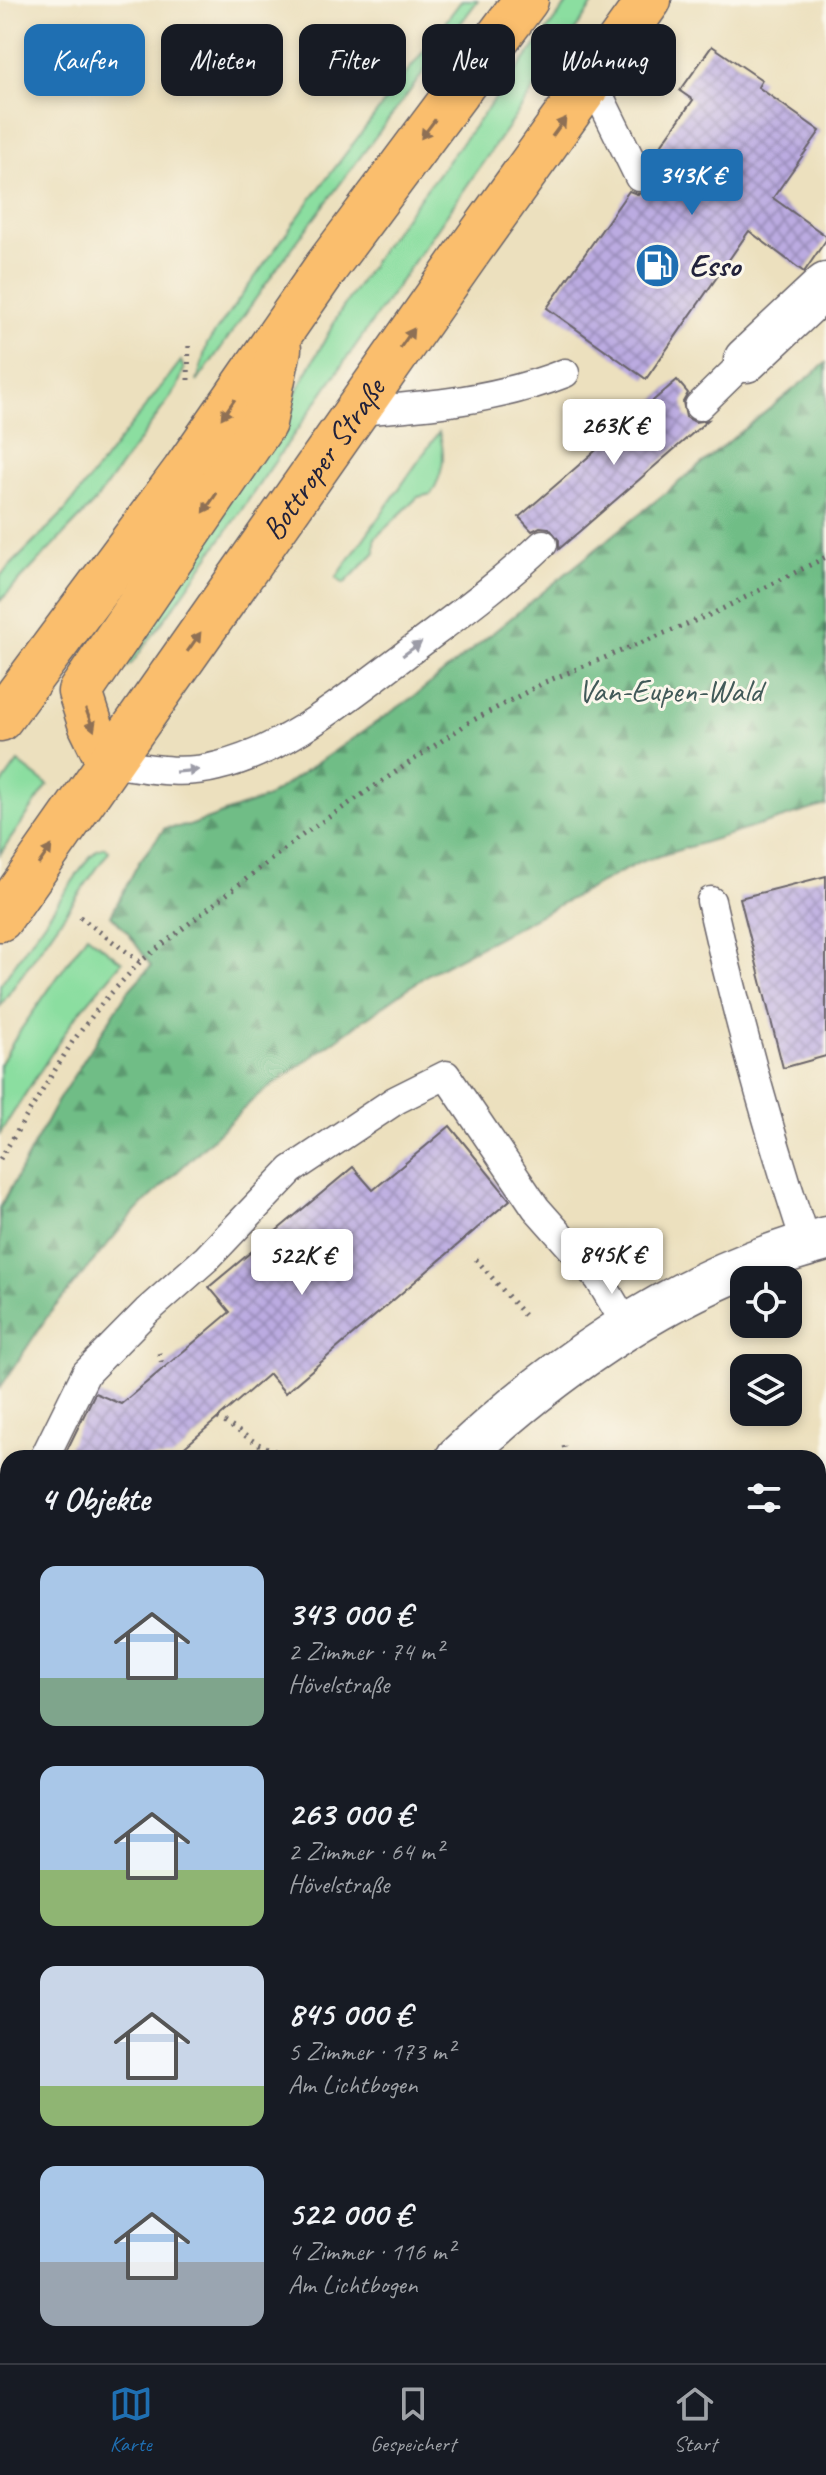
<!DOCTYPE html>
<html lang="de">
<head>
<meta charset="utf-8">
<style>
	:root { --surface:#171b24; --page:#20242c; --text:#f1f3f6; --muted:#9ea1a6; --line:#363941; --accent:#1f6fb2 }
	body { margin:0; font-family:Caveat,sans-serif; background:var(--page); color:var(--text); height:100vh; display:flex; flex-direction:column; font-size:30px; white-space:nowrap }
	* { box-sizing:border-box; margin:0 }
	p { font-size:26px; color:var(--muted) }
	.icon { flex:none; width:44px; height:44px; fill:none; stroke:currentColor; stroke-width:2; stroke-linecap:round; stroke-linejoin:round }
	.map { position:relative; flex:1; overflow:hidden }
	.side { position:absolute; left:0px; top:1450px; width:826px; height:914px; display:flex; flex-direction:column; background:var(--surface); border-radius:24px 24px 0 0; box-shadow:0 4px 12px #0003 }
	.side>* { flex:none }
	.banner { position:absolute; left:24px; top:24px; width:778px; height:72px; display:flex; gap:16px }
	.tools { position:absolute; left:730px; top:1266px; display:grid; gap:16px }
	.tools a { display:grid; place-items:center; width:72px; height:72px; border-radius:16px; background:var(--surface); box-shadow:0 4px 12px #0003; font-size:40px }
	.price { position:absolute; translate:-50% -68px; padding:0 18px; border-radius:8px; background:#fff; color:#222; font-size:26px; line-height:52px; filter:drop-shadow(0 2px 4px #0008) }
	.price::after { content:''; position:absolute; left:50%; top:48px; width:24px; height:18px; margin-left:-12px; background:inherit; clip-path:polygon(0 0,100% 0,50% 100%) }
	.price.selected { background:var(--accent); color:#fff }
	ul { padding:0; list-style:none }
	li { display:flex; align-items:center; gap:24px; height:200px; padding:0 40px }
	li span { display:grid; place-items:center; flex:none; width:224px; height:160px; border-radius:16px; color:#555 }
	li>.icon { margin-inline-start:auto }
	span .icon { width:96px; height:96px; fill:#fffc; stroke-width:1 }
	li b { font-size:34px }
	h2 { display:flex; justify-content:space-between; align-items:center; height:96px; padding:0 40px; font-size:34px }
	.chip { padding:0 28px; border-radius:16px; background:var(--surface); box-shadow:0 4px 12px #0003; font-size:28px; line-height:72px }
	.chip.selected { background:var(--accent); color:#fff }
	.menu { display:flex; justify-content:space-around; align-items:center; height:112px; border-top:2px solid var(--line); background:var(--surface); font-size:22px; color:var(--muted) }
	.menu a { display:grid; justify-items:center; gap:4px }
	.menu .selected { color:var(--accent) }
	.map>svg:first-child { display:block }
	.green { fill:#8bdea0; stroke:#56806e; stroke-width:2 }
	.forest { fill:url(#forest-firs); stroke:#497060; stroke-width:2 }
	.building { fill:url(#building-cross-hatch) }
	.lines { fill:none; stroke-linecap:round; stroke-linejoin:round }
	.service-casing { stroke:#696469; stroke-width:31 }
	.minor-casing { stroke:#696469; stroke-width:47 }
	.primary-casing { stroke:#696469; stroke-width:47 }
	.path { stroke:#696469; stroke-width:5; stroke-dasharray:2 6; stroke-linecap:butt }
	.service { stroke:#fff; stroke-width:28 }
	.minor { stroke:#fff; stroke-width:44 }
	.primary { stroke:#fabe6d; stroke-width:44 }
	.oneway { fill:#8e7054 }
	.oneway2 { fill:#9c9ca7 }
	.labels { text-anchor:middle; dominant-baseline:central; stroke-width:6; stroke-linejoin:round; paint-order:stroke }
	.poi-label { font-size:32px; font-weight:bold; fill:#22223b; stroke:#fbf7ec; text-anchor:start }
	.street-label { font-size:32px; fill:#22223b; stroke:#fbf7ec }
	.park-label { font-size:32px; fill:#425a59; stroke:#fbf7ec }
</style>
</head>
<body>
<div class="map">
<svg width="826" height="2363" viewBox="0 0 826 2363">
	<defs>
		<pattern id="forest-firs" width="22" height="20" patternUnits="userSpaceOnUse" patternTransform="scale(2)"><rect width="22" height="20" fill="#70bd86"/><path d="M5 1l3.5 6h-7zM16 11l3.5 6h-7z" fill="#5c996f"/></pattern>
		<pattern id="building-cross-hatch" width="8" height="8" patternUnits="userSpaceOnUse" patternTransform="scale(2)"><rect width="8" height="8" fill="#bbabe1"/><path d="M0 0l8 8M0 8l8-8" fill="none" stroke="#988bb8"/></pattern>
	</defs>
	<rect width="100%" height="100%" fill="#fbf7ec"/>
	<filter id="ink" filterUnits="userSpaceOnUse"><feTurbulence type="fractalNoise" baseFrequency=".0125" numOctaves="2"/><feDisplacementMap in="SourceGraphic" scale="16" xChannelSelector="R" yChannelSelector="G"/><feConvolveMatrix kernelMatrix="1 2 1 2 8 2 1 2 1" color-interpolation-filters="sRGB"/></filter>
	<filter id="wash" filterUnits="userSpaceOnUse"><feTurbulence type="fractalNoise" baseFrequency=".006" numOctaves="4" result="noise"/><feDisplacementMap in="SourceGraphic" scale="32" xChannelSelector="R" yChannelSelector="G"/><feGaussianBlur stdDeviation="1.8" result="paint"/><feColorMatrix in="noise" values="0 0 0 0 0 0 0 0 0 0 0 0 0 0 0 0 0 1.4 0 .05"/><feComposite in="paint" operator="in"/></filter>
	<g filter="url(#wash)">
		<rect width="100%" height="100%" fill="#ece0be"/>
		<!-- green -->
		<path class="green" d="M462 0H478L280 264 197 382 207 344 309 202Z
			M570 0H596L178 601 132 663 125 668 120 665 283 416 340 312 387 241Z
			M181 361 184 369 177 388 94 503 0 601V576L64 512Z
			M439 432C446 455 444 473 431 494L418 497 375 538V552L344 584 336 578Z
			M18 762 48 785 0 854V787Z
			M105 847 109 851 0 1006V985L89 858 97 850Z
			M87 935 122 962 73 1020 0 1133V1065L17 1035Z
			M130 2356H165L167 2363H132Z"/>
		<!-- forest -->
		<path class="forest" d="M826 363V805L640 862 428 974 257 1096 134 1213 49 1314 0 1388V1208L57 1102 128 991 151 966 128 933 111 915 139 862 165 828 189 826 266 798 416 695Z"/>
		<g id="blocks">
			<!-- building -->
			<path class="building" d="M712 46 762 80 758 87 820 131 773 198 826 236V240L804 272 749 231 646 379 547 308 629 191 637 194 646 193 653 186 656 177 650 161 693 100 680 91Z
				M677 380 688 393 683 402 686 417 695 422 708 420 559 549V540L549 528 540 527 532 531 519 517Z
				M826 876V1056L783 1068 740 898Z
				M450 1126 510 1200 285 1393 269 1374 172 1458H63L95 1393 121 1404 230 1312 209 1287 353 1167 373 1190Z"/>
		</g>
	</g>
	<g filter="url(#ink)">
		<use href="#blocks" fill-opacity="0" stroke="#696469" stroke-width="2"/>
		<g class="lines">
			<defs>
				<path id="service" d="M592 81 639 177
					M699 406 746 360
					M356 411C428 406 497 400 565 373
					M109 763C146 768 181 776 218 766 288 749 348 697 405 655 452 619 500 585 543 544
					M711 901C737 1017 769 1132 806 1244
					M44 1458 86 1373 147 1311 207 1258 291 1170 396 1100 446 1075 536 1208 599 1279 627 1326
					M818 1514 826 1512
					M0 1546 8 1529
					M818 1720 826 1718
					M0 1810 8 1814
					M818 2105 826 2103
					M818 2153 826 2151
					M117 2356 118 2363"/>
				<path id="minor" d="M746 360 826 285
					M458 1458C563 1360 685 1276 826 1239
					M0 2211 8 2199
					M552 2356 554 2363"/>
				<g id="primary">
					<path d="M0 719 184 472 327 266 526 0"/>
					<path d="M109 763 91 726 80 692 264 423 279 349"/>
					<path id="s1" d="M0 919 471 248 649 0"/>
				</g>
			</defs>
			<!-- service casing -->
			<use href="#service" class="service-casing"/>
			<!-- minor casing -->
			<use href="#minor" class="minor-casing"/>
			<!-- primary casing -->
			<use href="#primary" class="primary-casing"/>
			<!-- path -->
			<path class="path" d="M188 380 189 341
				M80 917 140 962
				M0 1159 73 1041 103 1002 140 962 301 836 468 723 545 682 714 613 826 557
				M476 1259 524 1315
				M159 1353 163 1368
				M218 1418 258 1444 292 1458
				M564 1446 567 1458"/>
			<!-- service -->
			<use href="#service" class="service"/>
			<!-- minor -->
			<use href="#minor" class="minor"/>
			<!-- primary -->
			<use href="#primary" class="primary"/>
		</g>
		<!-- one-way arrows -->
		<defs><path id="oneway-solid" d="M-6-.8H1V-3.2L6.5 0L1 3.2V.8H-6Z" transform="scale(2)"/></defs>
		<g class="oneway">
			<use href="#oneway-solid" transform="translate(559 127) rotate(-54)"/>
			<use href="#oneway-solid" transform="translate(428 129) rotate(127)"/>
			<use href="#oneway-solid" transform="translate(407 338) rotate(-55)"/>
			<use href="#oneway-solid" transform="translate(228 409) rotate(125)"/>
			<use href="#oneway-solid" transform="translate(210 503) rotate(124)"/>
			<use href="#oneway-solid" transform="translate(194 642) rotate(-55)"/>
			<use href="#oneway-solid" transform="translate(90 720) rotate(69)"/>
			<use href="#oneway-solid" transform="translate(45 855) rotate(-55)"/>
		</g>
		<g class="oneway2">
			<use href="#oneway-solid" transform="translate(412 649) rotate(-36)"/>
			<use href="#oneway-solid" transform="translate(187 771) rotate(-5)"/>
		</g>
	</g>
	<!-- icons -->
	<defs>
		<symbol id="fuel-disc" viewBox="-11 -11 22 22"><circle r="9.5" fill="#1f6fb2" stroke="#fbf7ec"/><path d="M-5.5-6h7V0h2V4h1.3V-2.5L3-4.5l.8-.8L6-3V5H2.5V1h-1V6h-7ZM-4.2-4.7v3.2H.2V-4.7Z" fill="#fff"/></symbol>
	</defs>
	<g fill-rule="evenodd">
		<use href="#fuel-disc" x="632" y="240" width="51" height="51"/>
	</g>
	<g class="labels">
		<!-- poi labels -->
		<g class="poi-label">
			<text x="689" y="265">Esso</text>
		</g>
		<!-- street labels -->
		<g class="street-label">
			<text stroke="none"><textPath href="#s1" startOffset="562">Bottroper Straße</textPath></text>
		</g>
		<!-- park labels -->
		<g class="park-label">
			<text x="670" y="690">Van-Eupen-Wald</text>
		</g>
	</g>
</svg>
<div class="tools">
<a><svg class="icon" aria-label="locate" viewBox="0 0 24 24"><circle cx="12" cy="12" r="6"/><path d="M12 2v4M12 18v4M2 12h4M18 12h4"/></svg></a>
<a><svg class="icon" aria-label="layers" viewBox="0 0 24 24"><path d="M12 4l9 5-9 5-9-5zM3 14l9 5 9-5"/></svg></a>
</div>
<b class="price selected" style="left:692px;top:217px">343K €</b>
<b class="price" style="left:614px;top:467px">263K €</b>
<b class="price" style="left:612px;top:1296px">845K €</b>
<b class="price" style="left:302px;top:1297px">522K €</b>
<div class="banner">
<a class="chip selected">Kaufen</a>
<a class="chip">Mieten</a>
<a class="chip">Filter</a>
<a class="chip">Neu</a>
<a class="chip">Wohnung</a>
</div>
<section class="side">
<h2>4 Objekte<svg class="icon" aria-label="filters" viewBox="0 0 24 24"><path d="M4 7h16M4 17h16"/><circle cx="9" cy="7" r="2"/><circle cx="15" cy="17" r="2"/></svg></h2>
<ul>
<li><span style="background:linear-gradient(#a9c7e8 70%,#7fa58c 0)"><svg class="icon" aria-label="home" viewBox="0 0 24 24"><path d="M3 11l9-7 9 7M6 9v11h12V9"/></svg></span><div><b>343 000 €</b><p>2 Zimmer · 74 m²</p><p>Hövelstraße</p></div></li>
<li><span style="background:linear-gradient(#a9c7e8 65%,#8fb573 0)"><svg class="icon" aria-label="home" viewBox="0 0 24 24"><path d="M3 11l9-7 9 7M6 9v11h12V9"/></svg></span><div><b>263 000 €</b><p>2 Zimmer · 64 m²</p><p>Hövelstraße</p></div></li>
<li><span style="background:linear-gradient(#c9d6e8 75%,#8fb573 0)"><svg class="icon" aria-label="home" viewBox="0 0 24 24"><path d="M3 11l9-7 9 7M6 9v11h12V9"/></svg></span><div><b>845 000 €</b><p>5 Zimmer · 173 m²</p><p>Am Lichtbogen</p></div></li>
<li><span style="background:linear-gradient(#a9c7e8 60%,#9aa5b1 0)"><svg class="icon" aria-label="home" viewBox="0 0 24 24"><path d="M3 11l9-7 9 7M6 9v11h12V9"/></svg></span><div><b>522 000 €</b><p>4 Zimmer · 116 m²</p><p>Am Lichtbogen</p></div></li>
</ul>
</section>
</div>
<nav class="menu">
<a class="selected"><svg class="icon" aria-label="map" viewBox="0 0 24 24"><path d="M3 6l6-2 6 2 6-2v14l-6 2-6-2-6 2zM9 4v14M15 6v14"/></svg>Karte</a>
<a><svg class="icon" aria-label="saved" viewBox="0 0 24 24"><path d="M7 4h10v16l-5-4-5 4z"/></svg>Gespeichert</a>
<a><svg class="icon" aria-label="home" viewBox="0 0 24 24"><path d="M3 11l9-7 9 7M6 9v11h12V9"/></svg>Start</a>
</nav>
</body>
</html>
